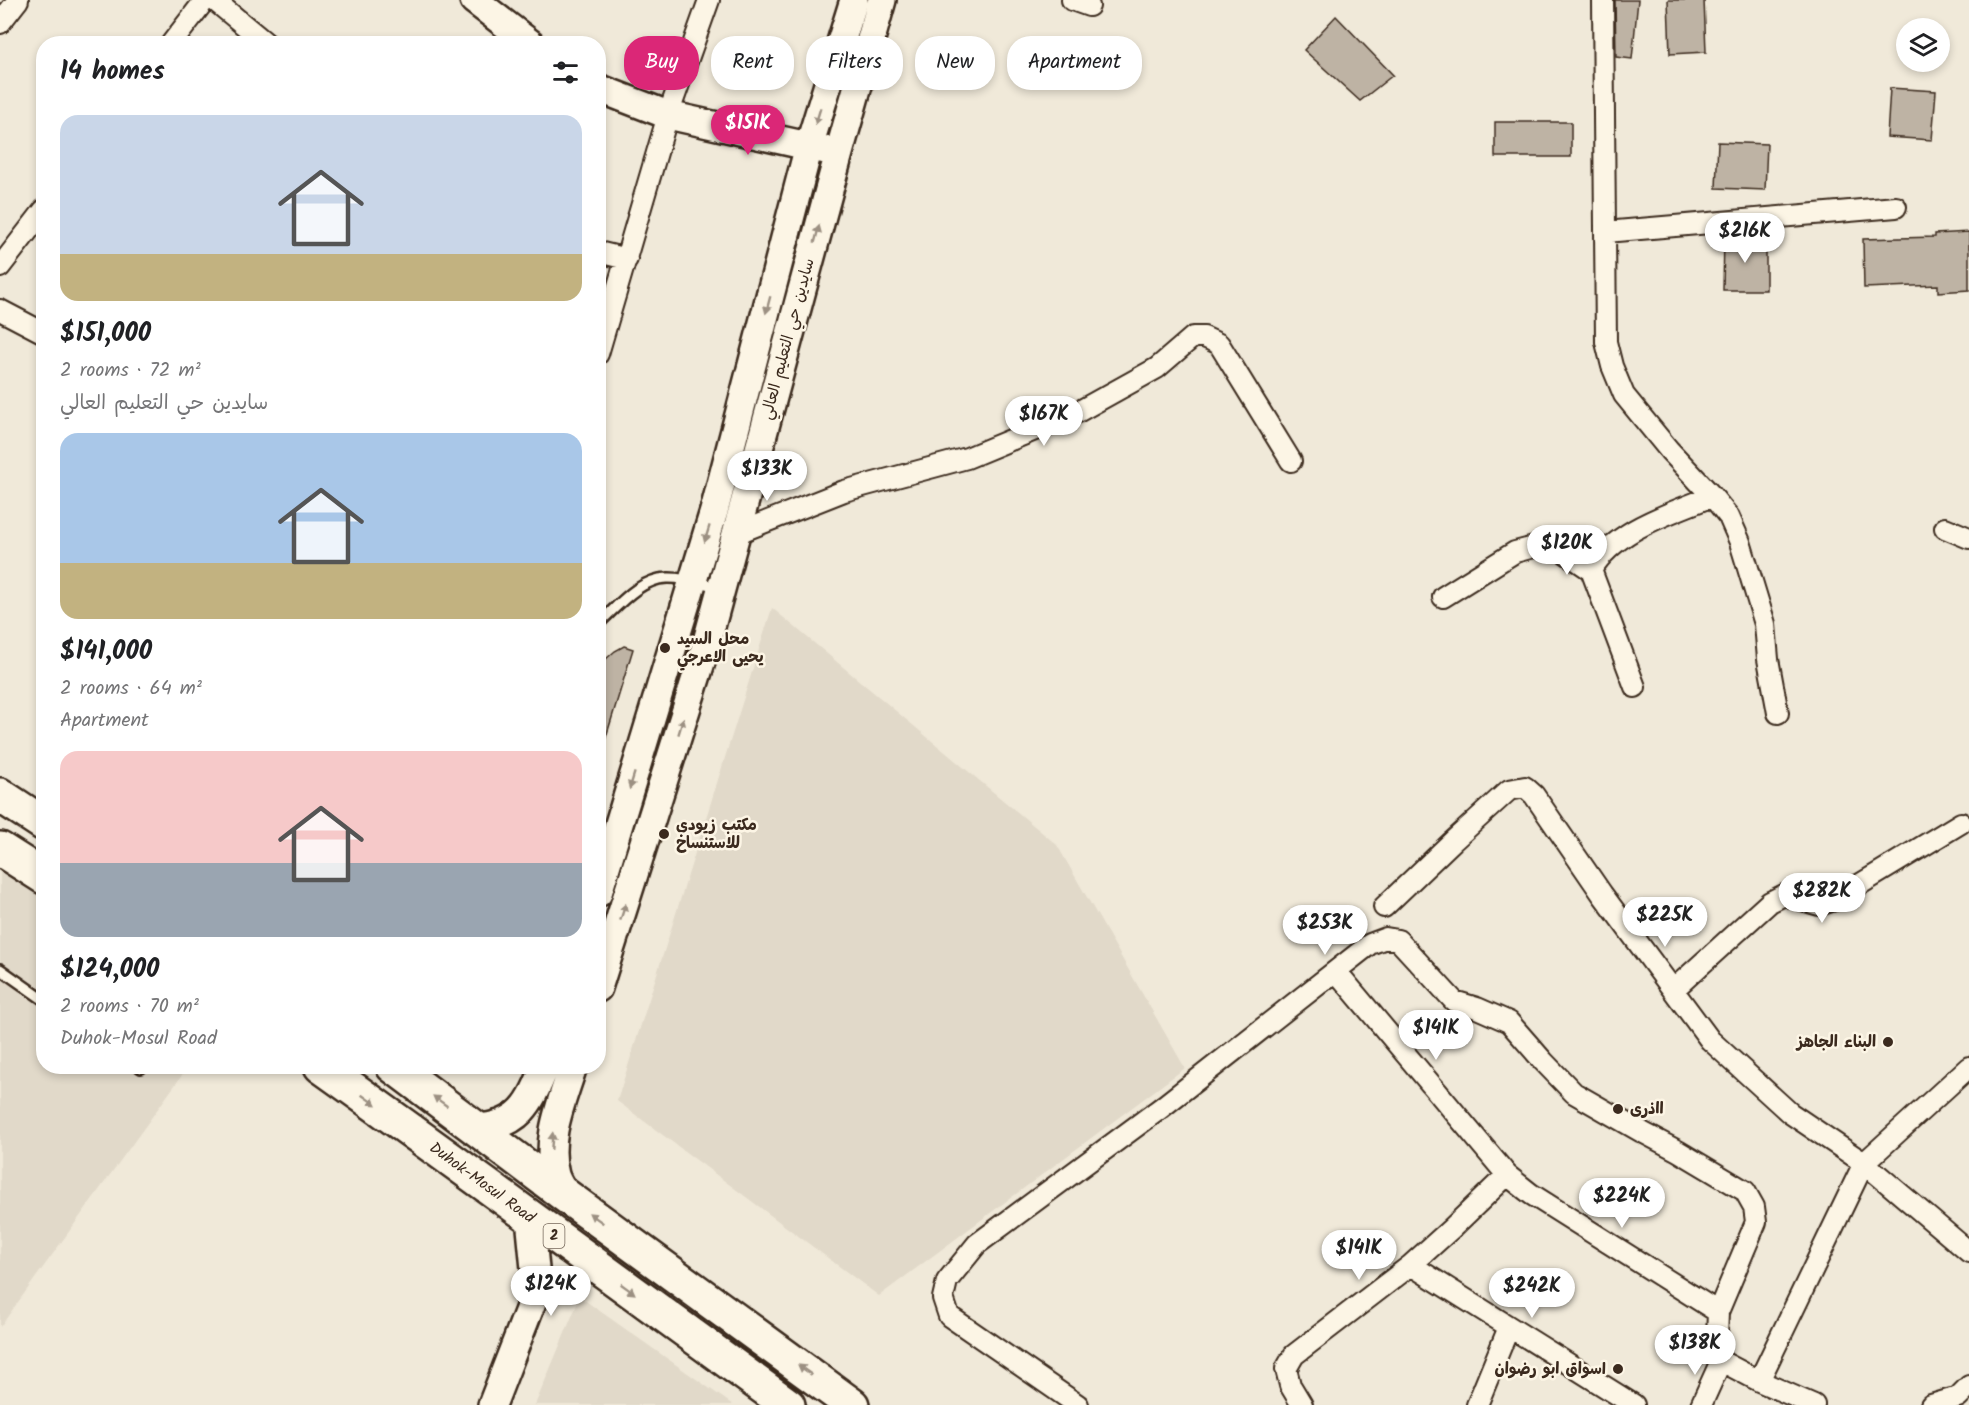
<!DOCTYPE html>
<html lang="en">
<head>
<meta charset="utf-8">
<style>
	:root { --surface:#fff; --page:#f2f2f2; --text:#202124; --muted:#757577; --accent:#db2777 }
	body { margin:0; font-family:Kalam,"Playpen Sans Arabic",sans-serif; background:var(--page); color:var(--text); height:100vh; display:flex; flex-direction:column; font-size:22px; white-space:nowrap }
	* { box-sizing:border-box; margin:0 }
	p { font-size:20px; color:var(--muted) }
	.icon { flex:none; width:33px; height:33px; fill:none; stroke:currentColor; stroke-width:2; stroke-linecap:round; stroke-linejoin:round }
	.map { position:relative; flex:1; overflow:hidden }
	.sheet { position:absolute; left:36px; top:36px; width:570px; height:1038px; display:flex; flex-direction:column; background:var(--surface); border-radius:24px; box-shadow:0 3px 9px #0003 }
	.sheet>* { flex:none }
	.hud { position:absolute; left:624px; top:36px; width:570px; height:54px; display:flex; gap:12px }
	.controls { position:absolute; left:1896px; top:18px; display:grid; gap:12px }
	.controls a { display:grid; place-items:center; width:54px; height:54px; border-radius:50%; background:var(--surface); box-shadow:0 3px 9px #0003; font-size:30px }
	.price { position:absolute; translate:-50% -51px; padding:0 14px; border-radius:21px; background:#fff; color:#222; font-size:20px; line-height:39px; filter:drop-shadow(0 2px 3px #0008) }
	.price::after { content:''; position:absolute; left:50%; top:36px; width:18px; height:14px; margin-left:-9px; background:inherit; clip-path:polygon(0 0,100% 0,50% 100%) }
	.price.selected { background:var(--accent); color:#fff }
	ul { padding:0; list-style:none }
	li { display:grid; align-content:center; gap:12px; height:318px; padding:0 24px }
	li span { display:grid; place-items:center; height:186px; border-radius:18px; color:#555 }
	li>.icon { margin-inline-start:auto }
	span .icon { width:108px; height:108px; fill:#fffc; stroke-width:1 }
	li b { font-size:26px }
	h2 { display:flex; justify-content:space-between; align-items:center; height:72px; padding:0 24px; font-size:26px }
	.chip { padding:0 21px; border-radius:24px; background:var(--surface); box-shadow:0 3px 9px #0003; font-size:21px; line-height:54px }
	.chip.selected { background:var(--accent); color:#fff }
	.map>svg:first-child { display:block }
	.built { fill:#e1d9c9 }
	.building { fill:#beb3a4; stroke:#3b2a1e; stroke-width:1.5 }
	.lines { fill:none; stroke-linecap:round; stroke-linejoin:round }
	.lane-casing { stroke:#3b2a1e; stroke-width:14 }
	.street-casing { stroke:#3b2a1e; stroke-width:24 }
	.secondary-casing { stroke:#3b2a1e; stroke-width:32 }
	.highway-casing { stroke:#3b2a1e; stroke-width:38 }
	.lane { stroke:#fcf5e5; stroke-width:9 }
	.street { stroke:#fcf5e5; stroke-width:20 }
	.secondary { stroke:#fcf5e5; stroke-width:27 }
	.highway { stroke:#fcf5e5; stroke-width:33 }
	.oneway { fill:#9c9082 }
	.poi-dot { fill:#3b2a1e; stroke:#fcf5e5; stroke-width:2 }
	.labels { text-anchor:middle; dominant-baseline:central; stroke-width:5; stroke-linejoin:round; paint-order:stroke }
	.shield { fill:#fcf5e5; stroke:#75675a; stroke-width:1.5 }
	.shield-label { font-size:15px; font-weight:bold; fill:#3b2a1e }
	.street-label { font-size:16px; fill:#3b2a1e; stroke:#fcf5e5 }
	.poi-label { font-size:16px; font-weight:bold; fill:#3b2a1e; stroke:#fcf5e5; text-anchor:start }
</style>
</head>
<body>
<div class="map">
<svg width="1969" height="1405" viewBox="0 0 1969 1405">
	<rect width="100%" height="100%" fill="#f0e9d9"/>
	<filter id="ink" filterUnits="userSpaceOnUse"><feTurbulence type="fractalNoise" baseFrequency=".0167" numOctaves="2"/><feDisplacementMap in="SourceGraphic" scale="12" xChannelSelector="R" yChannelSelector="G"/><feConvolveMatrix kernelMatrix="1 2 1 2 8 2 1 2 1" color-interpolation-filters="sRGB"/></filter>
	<g filter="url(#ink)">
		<!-- built -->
		<path class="built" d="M772 608 1057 845 1185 1068 879 1296 617 1101Z
			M0 868 43 898 44 1066 188 1067 0 1327Z
			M580 1297 733 1405H535Z"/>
		<!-- building -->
		<path class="building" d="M1615 0H1638L1632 59 1616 57Z
			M1668 0H1704L1706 52 1670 54Z
			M1336 16 1393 75 1360 101 1304 50Z
			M1890 88 1936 91 1932 140 1887 137Z
			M1495 122H1571V157H1495Z
			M1718 142 1767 144 1765 190 1716 188Z
			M1969 232V290L1938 292V285L1864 288 1863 239 1935 237V234Z
			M1724 238 1766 239V290H1723Z
			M624 646 633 649 602 750 598 749V666L615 651Z"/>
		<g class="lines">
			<defs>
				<path id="lane" d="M598 624C618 606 639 579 667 578 684 577 703 584 718 587
					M0 969 44 1000
					M138 1066 141 1068"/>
				<path id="street" d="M214 0 267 44
					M1072 0 1089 6
					M1603 0 1606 342 1612 366 1624 395 1669 450 1712 496 1729 517 1740 542 1765 624 1768 659 1778 713
					M0 23 18 0
					M171 44 205 0
					M1605 232 1896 207
					M598 252 627 259
					M0 267 44 210
					M0 310 44 333
					M598 354 668 115 709 0
					M1945 528 1969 538
					M735 534 844 491 967 458 1076 413 1157 368 1193 337H1204L1219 344 1291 461
					M1591 570C1617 528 1670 514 1712 496
					M1443 597 1515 552 1538 546 1560 549 1591 570 1635 687
					M1384 907 1453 841 1509 790 1525 787 1534 795 1602 894 1710 1040 1790 1113 1864 1163 1969 1252
					M1336 971 1507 1175 1531 1194 1718 1312
					M1673 990 1770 902 1784 895 1819 905 1834 900 1961 823
					M1411 1265 1634 1405
					M1721 1361 1759 1381 1814 1405
					M1759 1381 1864 1163 1969 1067
					M1078 1405 949 1316 943 1298 947 1281 977 1244 1161 1108 1370 944 1386 938 1398 940 1454 1001 1477 1008 1509 1022 1543 1061 1574 1093 1642 1132 1678 1151 1745 1191 1754 1207 1756 1222 1718 1312 1717 1337 1721 1361 1701 1405
					M1302 1405 1290 1385 1286 1369 1294 1355 1411 1265 1451 1229 1507 1175
					M1477 1405 1509 1327
					M1931 1405 1958 1397 1969 1386"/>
				<path id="secondary" d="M474 0 531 44
					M598 88 668 115 826 150
					M598 893 714 511 809 146 854 0
					M598 988 703 656 839 153 882 0
					M477 1128C519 1126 532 1103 545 1066
					M566 1196C562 1189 557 1182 555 1175 545 1138 562 1102 573 1066
					M492 1405 537 1289 530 1218"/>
				<path id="highway" d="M0 795 44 824
					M0 849 44 877
					M321 1066C478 1178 632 1292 788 1405
					M393 1066 566 1196 852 1405"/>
			</defs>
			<!-- lane casing -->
			<use href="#lane" class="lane-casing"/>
			<!-- street casing -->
			<use href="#street" class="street-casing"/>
			<!-- secondary casing -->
			<use href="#secondary" class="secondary-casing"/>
			<!-- highway casing -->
			<use href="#highway" class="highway-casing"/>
			<!-- lane -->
			<use href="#lane" class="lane"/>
			<!-- street -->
			<use href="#street" class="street"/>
			<!-- secondary -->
			<use href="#secondary" class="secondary"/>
			<!-- highway -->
			<use href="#highway" class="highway"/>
		</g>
		<!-- one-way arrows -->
		<defs><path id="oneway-solid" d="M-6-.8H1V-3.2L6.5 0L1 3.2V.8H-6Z" transform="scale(1.5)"/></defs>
		<g class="oneway">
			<use href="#oneway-solid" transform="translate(818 116) rotate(107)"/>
			<use href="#oneway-solid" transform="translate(817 234) rotate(-75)"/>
			<use href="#oneway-solid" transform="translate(768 305) rotate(105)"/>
			<use href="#oneway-solid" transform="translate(707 534) rotate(107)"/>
			<use href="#oneway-solid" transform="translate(681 726) rotate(-73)"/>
			<use href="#oneway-solid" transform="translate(632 781) rotate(107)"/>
			<use href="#oneway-solid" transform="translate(623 912) rotate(-72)"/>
			<use href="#oneway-solid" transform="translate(369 1100) rotate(35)"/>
			<use href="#oneway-solid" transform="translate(440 1101) rotate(-144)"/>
			<use href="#oneway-solid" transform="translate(552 1141) rotate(-85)"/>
			<use href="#oneway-solid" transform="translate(596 1218) rotate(-144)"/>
			<use href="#oneway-solid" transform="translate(628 1289) rotate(36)"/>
			<use href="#oneway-solid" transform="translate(805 1370) rotate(-144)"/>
		</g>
	</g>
	<!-- markers -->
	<g class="poi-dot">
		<circle cx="665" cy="648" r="6"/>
		<circle cx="664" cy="834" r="6"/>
		<circle cx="1888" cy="1042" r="6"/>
		<circle cx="1618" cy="1109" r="6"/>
		<circle cx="1618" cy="1369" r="6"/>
	</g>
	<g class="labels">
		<!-- shield labels -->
		<rect class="shield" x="543.5" y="1224" width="21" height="24" rx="4.5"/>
		<g class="shield-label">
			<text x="554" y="1236">2</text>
		</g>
		<!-- street labels -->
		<g class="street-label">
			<text transform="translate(788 339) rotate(-75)">سايدين حي التعليم العالي</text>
			<text transform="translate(482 1183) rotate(36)">Duhok-Mosul Road</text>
		</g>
		<!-- poi labels -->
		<g class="poi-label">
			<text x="677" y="639">محل السيد<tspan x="677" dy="18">يحيى الاعرجي</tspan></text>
			<text x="676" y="825">مكتب زيودي<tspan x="676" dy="18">للاستنساخ</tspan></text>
			<text x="1876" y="1042" text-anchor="end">البناء الجاهز</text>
			<text x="1630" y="1109">ااذرى</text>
			<text x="1606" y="1369" text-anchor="end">اسواق ابو رضوان</text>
		</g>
	</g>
</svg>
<div class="controls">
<a><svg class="icon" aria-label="layers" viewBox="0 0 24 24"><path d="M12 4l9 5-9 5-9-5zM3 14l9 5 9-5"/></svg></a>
</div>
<b class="price selected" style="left:748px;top:156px">$151K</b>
<b class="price" style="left:1745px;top:264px">$216K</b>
<b class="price" style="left:1044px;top:447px">$167K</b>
<b class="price" style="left:767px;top:502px">$133K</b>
<b class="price" style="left:1567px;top:576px">$120K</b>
<b class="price" style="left:1822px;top:924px">$282K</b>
<b class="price" style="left:1665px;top:948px">$225K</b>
<b class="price" style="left:1325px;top:956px">$253K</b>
<b class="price" style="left:1436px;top:1061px">$141K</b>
<b class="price" style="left:1622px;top:1229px">$224K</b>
<b class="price" style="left:1359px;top:1281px">$141K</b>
<b class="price" style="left:551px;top:1317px">$124K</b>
<b class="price" style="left:1532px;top:1319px">$242K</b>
<b class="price" style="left:1695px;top:1376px">$138K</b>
<div class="hud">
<a class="chip selected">Buy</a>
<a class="chip">Rent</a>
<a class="chip">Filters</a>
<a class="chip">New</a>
<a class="chip">Apartment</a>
</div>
<section class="sheet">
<h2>14 homes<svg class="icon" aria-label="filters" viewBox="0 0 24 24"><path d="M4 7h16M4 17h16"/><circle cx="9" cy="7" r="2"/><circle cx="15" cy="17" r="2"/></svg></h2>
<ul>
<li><span style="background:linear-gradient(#c9d6e8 75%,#c2b280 0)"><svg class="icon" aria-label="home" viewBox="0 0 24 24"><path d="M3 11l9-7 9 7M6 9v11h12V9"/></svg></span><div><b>$151,000</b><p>2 rooms · 72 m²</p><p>سايدين حي التعليم العالي</p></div></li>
<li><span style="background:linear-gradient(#a9c7e8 70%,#c2b280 0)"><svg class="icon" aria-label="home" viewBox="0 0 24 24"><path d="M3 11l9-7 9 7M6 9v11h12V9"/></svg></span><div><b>$141,000</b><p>2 rooms · 64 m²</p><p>Apartment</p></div></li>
<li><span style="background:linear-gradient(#f6c9c9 60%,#9aa5b1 0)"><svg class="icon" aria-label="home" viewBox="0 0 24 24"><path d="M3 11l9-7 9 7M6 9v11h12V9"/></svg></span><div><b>$124,000</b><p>2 rooms · 70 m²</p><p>Duhok-Mosul Road</p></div></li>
</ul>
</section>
</div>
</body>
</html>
